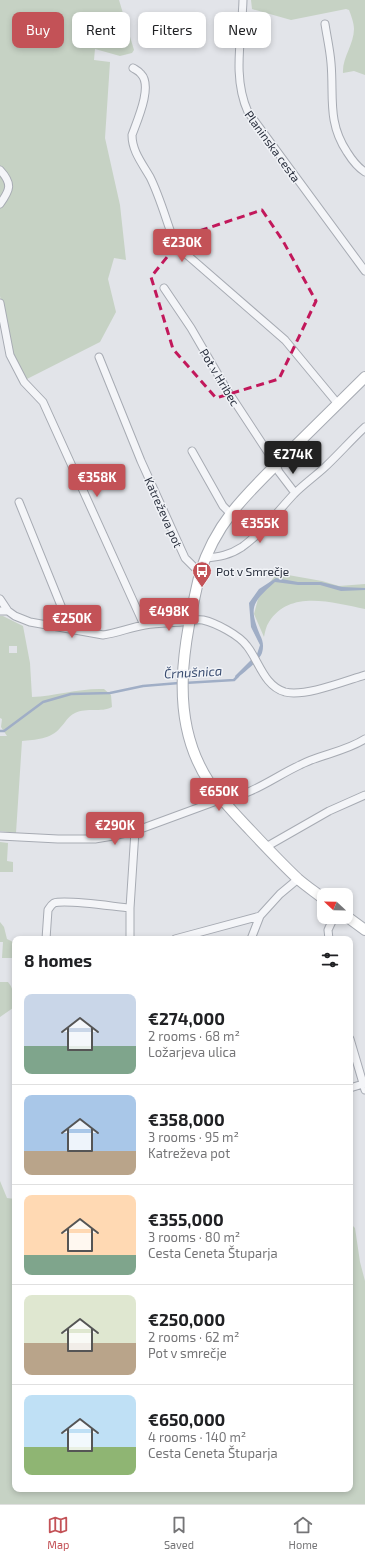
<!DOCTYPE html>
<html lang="en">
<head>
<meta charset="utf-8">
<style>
	:root { --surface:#fff; --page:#f2f2f2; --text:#202124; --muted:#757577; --line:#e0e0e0; --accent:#c35257 }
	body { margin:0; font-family:"Exo 2",sans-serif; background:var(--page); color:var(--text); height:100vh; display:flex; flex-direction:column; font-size:15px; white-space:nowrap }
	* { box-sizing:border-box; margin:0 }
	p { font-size:13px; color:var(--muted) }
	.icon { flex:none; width:22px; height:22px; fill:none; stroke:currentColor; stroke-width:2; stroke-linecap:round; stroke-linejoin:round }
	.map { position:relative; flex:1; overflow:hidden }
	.drawer { position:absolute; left:12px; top:936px; width:341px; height:556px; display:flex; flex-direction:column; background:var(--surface); border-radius:8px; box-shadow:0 2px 6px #0003 }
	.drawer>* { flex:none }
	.banner { position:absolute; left:12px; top:12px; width:341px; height:36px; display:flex; gap:8px }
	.needle { width:26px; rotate:292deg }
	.controls { position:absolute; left:317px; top:888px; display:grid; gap:8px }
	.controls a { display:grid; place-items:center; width:36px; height:36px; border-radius:8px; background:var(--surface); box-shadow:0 2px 6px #0003; font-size:20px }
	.price { position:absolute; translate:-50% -34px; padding:0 9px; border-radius:4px; background:var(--accent); color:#fff; font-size:13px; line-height:26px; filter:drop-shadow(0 1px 2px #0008) }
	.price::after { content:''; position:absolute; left:50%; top:24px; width:12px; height:9px; margin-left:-6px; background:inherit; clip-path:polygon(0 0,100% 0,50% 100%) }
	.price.active { background:#222; color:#fff }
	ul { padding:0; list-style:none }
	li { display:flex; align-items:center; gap:12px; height:100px; padding:0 12px }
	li+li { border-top:1px solid var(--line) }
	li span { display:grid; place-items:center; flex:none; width:112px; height:80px; border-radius:8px; color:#555 }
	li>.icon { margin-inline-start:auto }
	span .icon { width:48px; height:48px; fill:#fffc; stroke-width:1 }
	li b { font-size:17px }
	h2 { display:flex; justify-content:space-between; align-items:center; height:48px; padding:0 12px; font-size:17px }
	.chip { padding:0 14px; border-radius:8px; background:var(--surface); box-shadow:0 2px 6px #0003; font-size:14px; line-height:36px }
	.chip.active { background:var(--accent); color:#fff }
	.dock { display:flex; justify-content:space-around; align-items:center; height:56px; border-top:1px solid var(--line); background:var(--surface); font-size:11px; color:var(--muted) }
	.dock a { display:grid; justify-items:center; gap:2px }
	.dock .active { color:var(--accent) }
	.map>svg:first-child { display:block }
	.green { fill:#c6d2c4; fill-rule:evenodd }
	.water { fill:#a0aec6 }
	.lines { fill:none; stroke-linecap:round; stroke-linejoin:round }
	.stream { stroke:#a0aec6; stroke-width:2.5 }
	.street-casing { stroke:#a7abb3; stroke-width:9 }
	.secondary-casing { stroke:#a7abb3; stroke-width:12 }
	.street { stroke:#f4f5f8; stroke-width:7 }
	.secondary { stroke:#fff; stroke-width:10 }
	.marked { fill:none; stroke:#c2185b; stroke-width:3; stroke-dasharray:8 5; stroke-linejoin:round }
	.labels { text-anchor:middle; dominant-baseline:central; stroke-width:3; stroke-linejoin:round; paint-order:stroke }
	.street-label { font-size:12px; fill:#2b313f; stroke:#f1f3f7 }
	.poi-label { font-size:12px; fill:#2b313f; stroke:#f1f3f7; text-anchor:start }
	.water-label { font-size:13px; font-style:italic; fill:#394c70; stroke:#f1f3f7 }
</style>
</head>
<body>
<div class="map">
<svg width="365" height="1504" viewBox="0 0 365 1504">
	<rect width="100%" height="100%" fill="#e2e4e9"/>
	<!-- green -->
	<path class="green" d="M0 0H119L134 50 132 53 120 56 95 49 94 60 110 62 105 138 120 205 126 260 114 258 108 279 116 312 100 342 25 380 12 357 0 296Z
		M251 0H365V75L354 71 343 73C342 58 354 44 354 29 354 23 351 15 349 10L346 9 291 20 252 9Z
		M288 575 322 581 339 586 365 584V609C333 603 290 589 269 622 266 626 265 632 264 637L254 614 258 599 266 587 275 576Z
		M0 616H3L23 626 30 663 32 697C56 696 79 688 104 689L111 695 112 707C101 713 87 707 75 713 67 717 66 722 60 728 51 739 35 740 22 741L16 833 0 831V736H7L1 727 2 719 0 718ZM9 646H17V653H9Z
		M0 842 8 843 7 861 13 862V872H0Z
		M0 922 4 927 7 939 15 943V958H2L3 942H0Z
		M0 982H8C15 990 13 998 13 1008L0 1017Z
		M0 1181 7 1198 15 1199V1489H350V1223L355 1228 360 1262 365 1281V1504H0Z"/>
	<!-- water -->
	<path class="water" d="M276 578 298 582H321L342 587 365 588V590L341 591 320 585H298L275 582C253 602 248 606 260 635 263 641 264 646 262 653 259 661 243 673 236 679L235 676 257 654 260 645 251 627 249 603 259 589Z"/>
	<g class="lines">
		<!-- stream -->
		<path class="stream" d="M184 683 234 680 238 676
			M0 731H4L43 702 71 694 110 693 143 686 179 683"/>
		<defs>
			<path id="street" d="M243 0C242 37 232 77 248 112L365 271
				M325 24C327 37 330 50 331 63 334 96 327 122 347 152 352 160 357 167 365 172
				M133 68C136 70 139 71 141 74 153 86 137 121 132 135 132 151 142 163 150 177 160 197 166 220 174 241L178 247 285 340 338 404
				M0 170C13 184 10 190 0 204
				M164 288 191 328 227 390 273 460 279 472 295 493
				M0 303 10 355 24 382 43 402 144 625
				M99 357 141 461 185 558 200 573
				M192 451 223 506 230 513
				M19 502 70 628
				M205 558C219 557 230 555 242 547 262 533 277 512 294 494 303 485 314 477 324 468 338 455 351 440 365 427
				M0 599 8 611
				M0 611H8L15 616 30 622 103 635C118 633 131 627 145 625 157 623 169 623 182 622 189 621 195 619 203 620 216 623 239 635 247 646 259 661 264 686 285 692 305 697 345 681 365 675
				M0 836 58 839H95L113 836 135 831 222 799C251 796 274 777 300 765 321 754 345 752 365 739
				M266 847 329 811 365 795
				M46 939 48 910C50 907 51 905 54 903 66 899 116 907 130 908
				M130 939V908L135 831
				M175 939 260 916
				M251 939 260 916 280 894 298 879
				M329 939 328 930 334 917
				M350 1039 365 1090
				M350 1088 363 1084"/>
			<path id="secondary" d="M324 899C315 892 306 886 298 879 281 863 266 847 251 831 236 815 221 800 209 782 167 718 184 643 200 573 217 519 250 491 289 452 314 427 340 402 365 377
				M346 916 365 930"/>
		</defs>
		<!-- street casing -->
		<use href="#street" class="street-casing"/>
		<!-- secondary casing -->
		<use href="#secondary" class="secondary-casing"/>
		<!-- street -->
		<use href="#street" class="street"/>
		<!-- secondary -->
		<use href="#secondary" class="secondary"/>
	</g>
	<!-- marked area -->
	<path class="marked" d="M262 210 283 241 316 301 279 379 216 398 173 349 151 277 184 236Z"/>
	<!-- icons -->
	<defs>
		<symbol id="bus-pin" viewBox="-11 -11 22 30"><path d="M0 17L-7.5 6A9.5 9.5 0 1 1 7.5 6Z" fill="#c35257" stroke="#f1f3f7"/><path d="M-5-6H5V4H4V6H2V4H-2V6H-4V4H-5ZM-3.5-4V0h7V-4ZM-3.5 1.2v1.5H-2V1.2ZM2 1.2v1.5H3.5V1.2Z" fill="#fff"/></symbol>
	</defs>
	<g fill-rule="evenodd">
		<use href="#bus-pin" x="191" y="560" width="22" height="30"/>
	</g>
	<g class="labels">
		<!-- street labels -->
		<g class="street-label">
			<text transform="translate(273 146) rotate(54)">Planinska cesta</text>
			<text transform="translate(220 377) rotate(59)">Pot v Hribec</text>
			<text transform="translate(164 512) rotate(66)">Katreževa pot</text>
		</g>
		<!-- poi labels -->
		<g class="poi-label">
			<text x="216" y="571">Pot v Smrečje</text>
		</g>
		<!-- water labels -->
		<g class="water-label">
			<text transform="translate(193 672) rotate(-3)">Črnušnica</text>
		</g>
	</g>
</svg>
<div class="controls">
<a><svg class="needle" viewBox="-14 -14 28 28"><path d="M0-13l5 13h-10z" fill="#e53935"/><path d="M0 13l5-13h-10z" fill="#757577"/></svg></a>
</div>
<b class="price" style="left:182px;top:263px">€230K</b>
<b class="price active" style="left:293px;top:475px">€274K</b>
<b class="price" style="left:97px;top:498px">€358K</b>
<b class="price" style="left:260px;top:544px">€355K</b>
<b class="price" style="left:169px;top:632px">€498K</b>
<b class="price" style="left:72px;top:639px">€250K</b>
<b class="price" style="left:219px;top:812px">€650K</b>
<b class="price" style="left:115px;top:846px">€290K</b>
<div class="banner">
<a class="chip active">Buy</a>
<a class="chip">Rent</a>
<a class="chip">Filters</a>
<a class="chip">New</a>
</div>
<section class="drawer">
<h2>8 homes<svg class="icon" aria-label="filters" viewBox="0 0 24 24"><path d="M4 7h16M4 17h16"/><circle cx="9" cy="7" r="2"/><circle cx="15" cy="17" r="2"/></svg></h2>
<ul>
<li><span style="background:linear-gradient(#c9d6e8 65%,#7fa58c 0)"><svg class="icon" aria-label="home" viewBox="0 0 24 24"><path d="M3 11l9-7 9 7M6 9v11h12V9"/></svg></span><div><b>€274,000</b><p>2 rooms · 68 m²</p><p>Ložarjeva ulica</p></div></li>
<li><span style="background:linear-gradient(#a9c7e8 70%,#b9a48a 0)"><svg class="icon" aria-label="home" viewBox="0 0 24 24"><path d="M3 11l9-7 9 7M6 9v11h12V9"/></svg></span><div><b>€358,000</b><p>3 rooms · 95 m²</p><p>Katreževa pot</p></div></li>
<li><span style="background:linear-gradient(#ffd9b3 75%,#7fa58c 0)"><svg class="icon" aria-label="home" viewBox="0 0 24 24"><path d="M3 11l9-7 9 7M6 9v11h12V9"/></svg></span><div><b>€355,000</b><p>3 rooms · 80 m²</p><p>Cesta Ceneta Štuparja</p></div></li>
<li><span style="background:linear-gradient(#dfe7d0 60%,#b9a48a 0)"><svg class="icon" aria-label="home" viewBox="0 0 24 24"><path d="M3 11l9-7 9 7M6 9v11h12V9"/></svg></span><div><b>€250,000</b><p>2 rooms · 62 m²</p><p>Pot v smrečje</p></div></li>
<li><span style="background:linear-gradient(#bfe0f5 65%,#8fb573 0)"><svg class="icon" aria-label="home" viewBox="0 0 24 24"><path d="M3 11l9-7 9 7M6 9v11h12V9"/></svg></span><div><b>€650,000</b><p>4 rooms · 140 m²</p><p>Cesta Ceneta Štuparja</p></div></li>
</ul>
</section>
</div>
<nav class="dock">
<a class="active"><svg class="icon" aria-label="map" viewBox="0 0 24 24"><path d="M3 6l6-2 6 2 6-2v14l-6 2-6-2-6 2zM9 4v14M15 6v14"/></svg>Map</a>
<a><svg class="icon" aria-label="saved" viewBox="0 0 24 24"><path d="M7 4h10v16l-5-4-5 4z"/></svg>Saved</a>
<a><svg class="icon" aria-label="home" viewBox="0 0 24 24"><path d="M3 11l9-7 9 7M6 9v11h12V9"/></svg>Home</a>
</nav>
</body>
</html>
